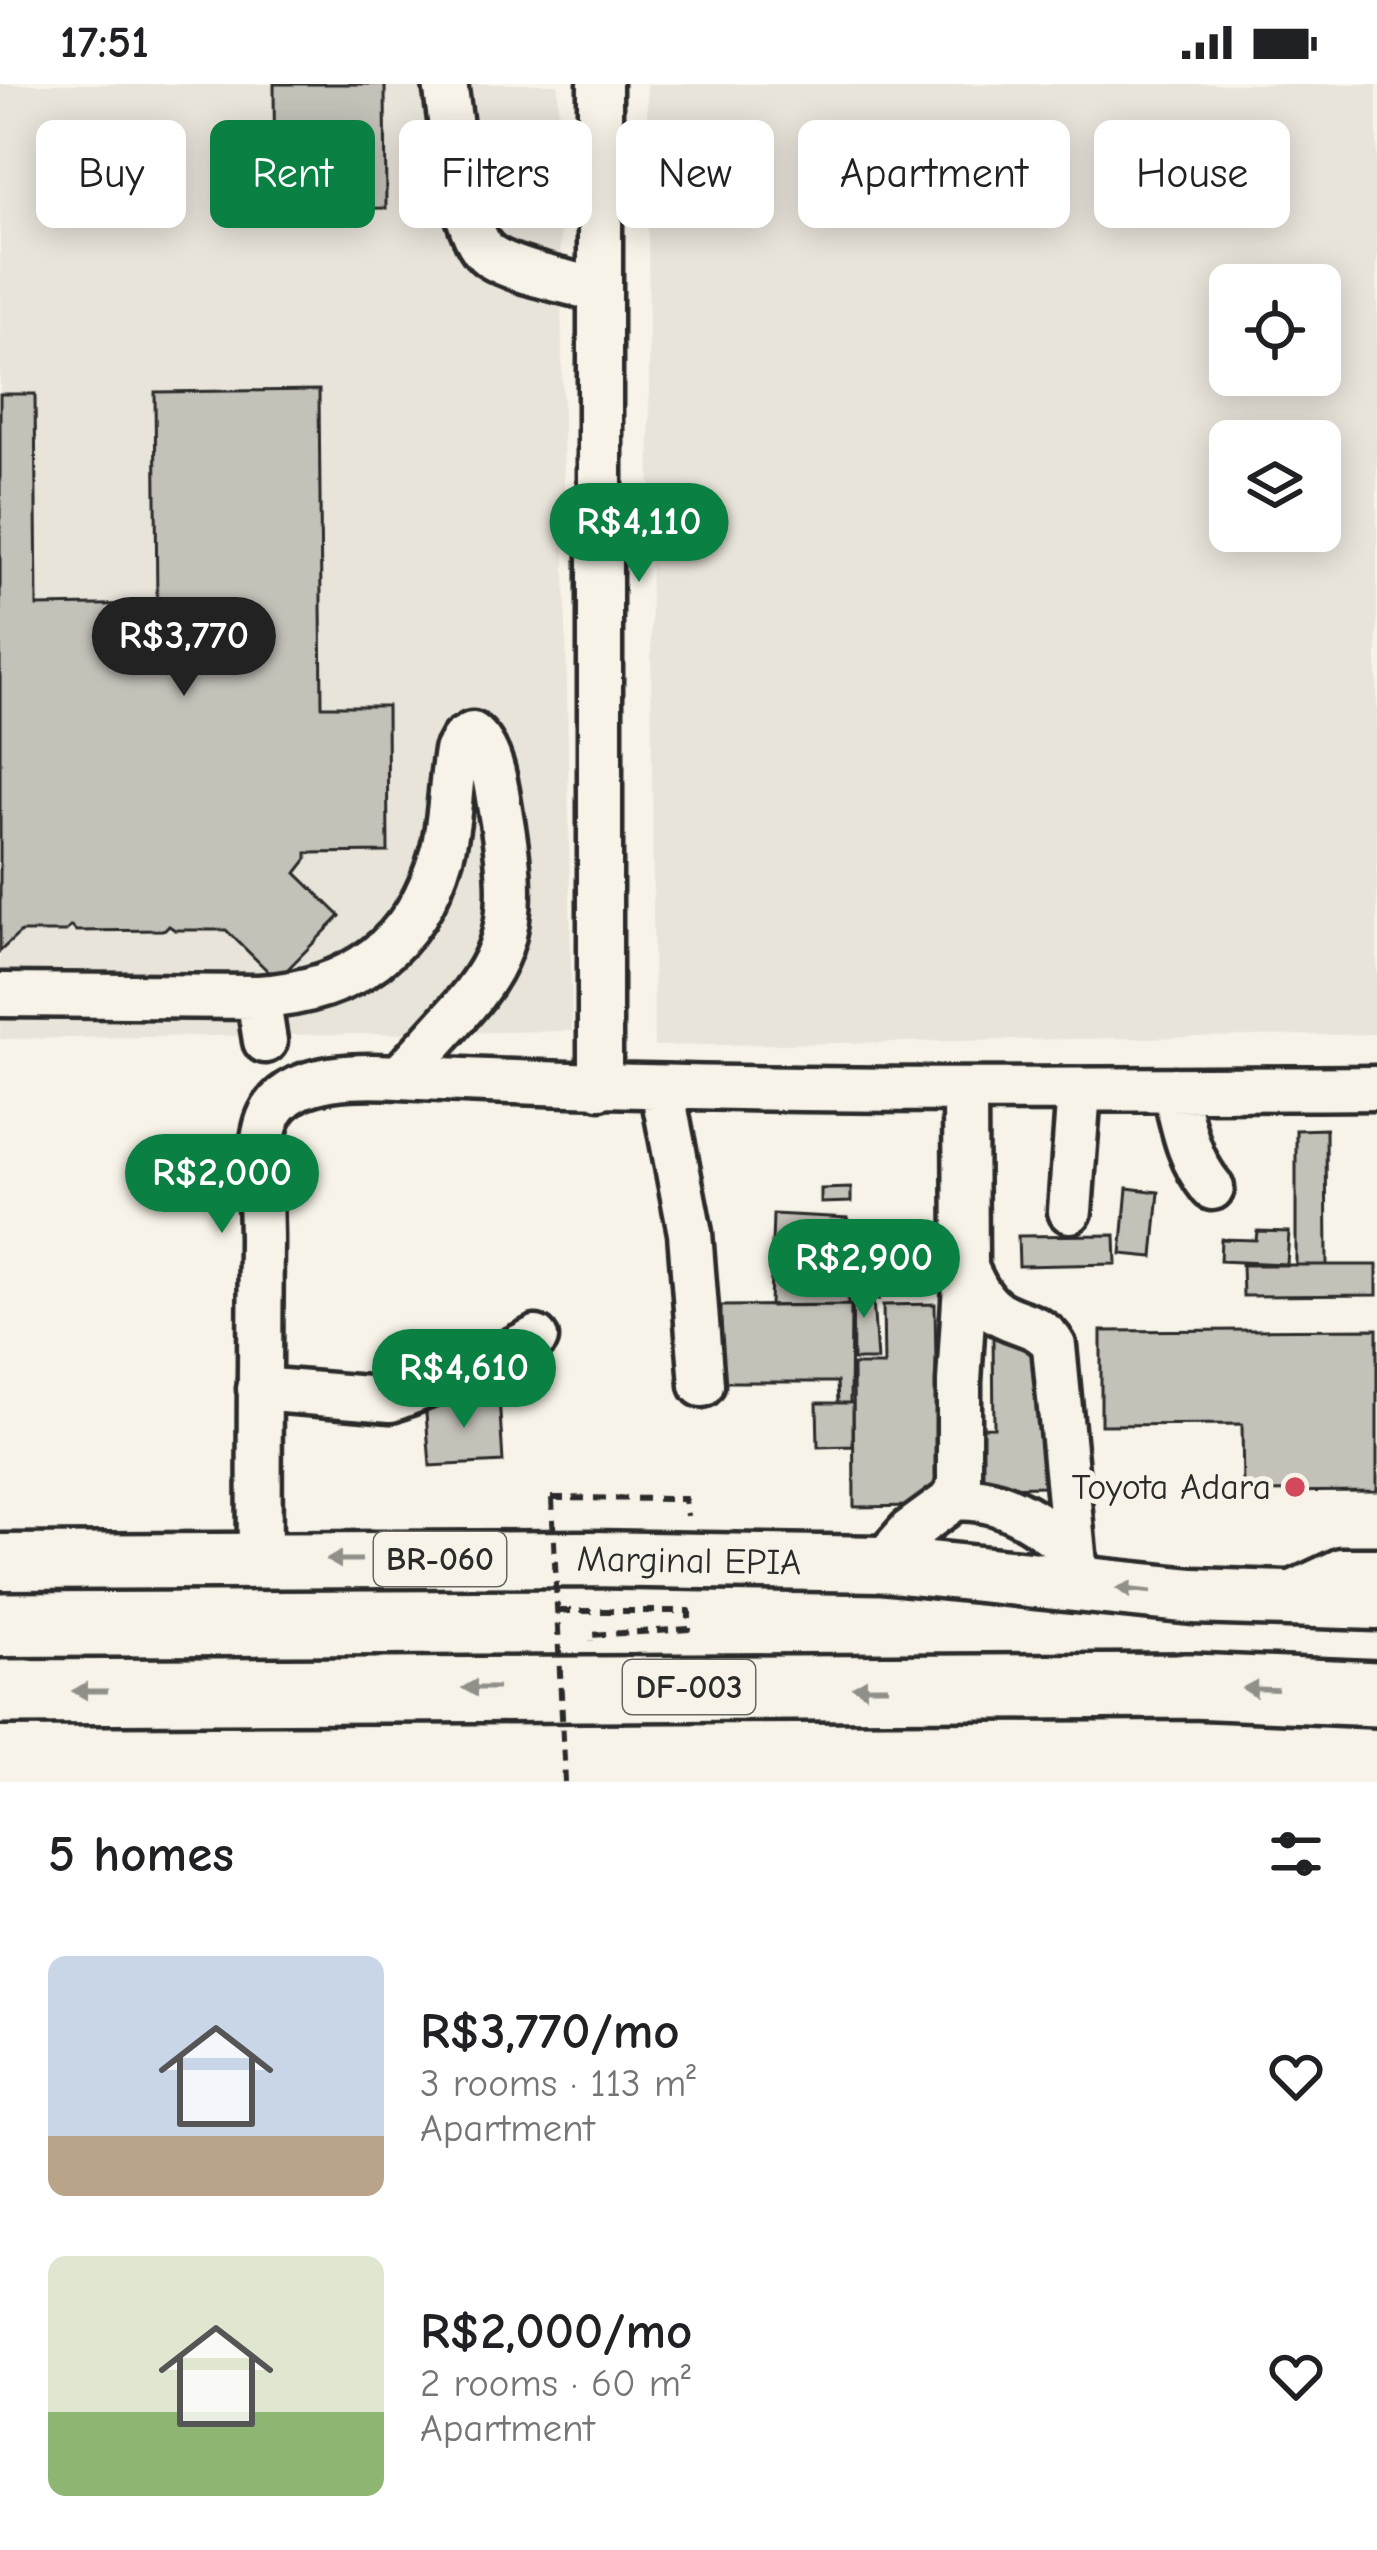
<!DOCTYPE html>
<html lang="en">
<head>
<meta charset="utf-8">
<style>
	:root { --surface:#fff; --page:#f2f2f2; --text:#202124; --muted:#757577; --accent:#0b8043 }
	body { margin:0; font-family:"Comic Neue",sans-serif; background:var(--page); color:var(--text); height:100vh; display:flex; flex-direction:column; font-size:45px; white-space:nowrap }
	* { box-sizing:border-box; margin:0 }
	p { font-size:39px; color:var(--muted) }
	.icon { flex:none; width:66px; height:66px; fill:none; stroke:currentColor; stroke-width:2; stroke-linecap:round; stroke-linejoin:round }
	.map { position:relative; height:1698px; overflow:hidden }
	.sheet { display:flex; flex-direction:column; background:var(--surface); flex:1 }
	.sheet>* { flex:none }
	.banner { position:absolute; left:36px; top:36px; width:1305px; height:108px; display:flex; gap:24px }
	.fabs { position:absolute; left:1209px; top:180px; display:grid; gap:24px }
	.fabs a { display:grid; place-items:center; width:132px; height:132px; border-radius:18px; background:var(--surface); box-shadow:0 6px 30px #0003; font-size:60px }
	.price { position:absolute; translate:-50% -102px; padding:0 27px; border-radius:42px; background:var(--accent); color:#fff; font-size:39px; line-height:78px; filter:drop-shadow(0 3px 6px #0008) }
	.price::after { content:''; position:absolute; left:50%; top:72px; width:36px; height:27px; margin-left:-18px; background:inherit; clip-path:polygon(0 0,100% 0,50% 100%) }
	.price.current { background:#222; color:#fff }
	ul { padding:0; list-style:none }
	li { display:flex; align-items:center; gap:36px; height:300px; padding:0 48px }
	li span { display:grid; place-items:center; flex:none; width:336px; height:240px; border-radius:18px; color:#555 }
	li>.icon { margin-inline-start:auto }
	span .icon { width:144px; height:144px; fill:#fffc; stroke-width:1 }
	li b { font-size:51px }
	h2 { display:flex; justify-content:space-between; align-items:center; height:144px; padding:0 48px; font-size:51px }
	.pill { padding:0 42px; border-radius:18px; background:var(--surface); box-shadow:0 6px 30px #0003; font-size:42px; line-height:108px }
	.pill.current { background:var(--accent); color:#fff }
	.status { display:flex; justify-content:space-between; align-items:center; height:84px; padding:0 60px; background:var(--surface); direction:ltr }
	.status svg { height:33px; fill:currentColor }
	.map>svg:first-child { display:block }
	.built { fill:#e8e4da; fill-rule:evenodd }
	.building { fill:#c4c1b9; stroke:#2b2b2b; stroke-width:3 }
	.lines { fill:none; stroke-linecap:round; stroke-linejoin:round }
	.minor-casing { stroke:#2b2b2b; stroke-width:51 }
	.major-casing { stroke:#2b2b2b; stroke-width:63 }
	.highway-casing { stroke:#2b2b2b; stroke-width:72 }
	.path { stroke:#2b2b2b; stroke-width:6; stroke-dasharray:12 9; stroke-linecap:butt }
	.minor { stroke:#f7f3e8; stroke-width:42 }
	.major { stroke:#f7f3e8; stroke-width:54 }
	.highway { stroke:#f7f3e8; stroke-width:63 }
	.path-bridge { stroke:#2b2b2b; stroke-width:6; stroke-dasharray:12 9; stroke-linecap:butt }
	.oneway { fill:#918f8a }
	.poi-dot { fill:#d1495b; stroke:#f7f3e8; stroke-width:4.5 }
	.labels { text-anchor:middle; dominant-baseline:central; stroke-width:10; stroke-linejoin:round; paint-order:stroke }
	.shield { fill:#f7f3e8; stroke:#686764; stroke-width:3 }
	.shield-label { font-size:33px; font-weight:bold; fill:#2b2b2b }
	.poi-label { font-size:36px; fill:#2b2b2b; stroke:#f7f3e8; text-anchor:end }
	.street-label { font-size:36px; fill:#2b2b2b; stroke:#f7f3e8 }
</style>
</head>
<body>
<div class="status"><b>17:51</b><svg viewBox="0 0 49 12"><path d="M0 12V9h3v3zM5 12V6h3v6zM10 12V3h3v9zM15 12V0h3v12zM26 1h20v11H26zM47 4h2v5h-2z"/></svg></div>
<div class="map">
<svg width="1377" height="1698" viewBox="0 0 1377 1698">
	<rect width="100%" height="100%" fill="#f7f3e8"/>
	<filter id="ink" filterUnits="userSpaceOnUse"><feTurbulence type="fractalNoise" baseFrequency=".00833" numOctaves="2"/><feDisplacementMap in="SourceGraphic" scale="24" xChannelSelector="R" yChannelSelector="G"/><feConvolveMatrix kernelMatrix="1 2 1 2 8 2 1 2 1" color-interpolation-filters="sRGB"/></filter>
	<g filter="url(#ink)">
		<!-- built -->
		<path class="built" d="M0 0H558L572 947 0 955Z
			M647 0H1377V950L654 962ZM1230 201H1320V291H1230ZM1230 357H1320V447H1230Z"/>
		<!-- building -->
		<path class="building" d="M274 0H385L386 124 275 125Z
			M319 306 322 622H387L388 768 307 769V775L296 789 340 832 277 896 226 846H175L169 842 165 846 76 847 71 842 65 848H21L0 867V310H35L37 522 157 520 155 308Z
			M1326 1045 1327 1181H1296V1046Z
			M851 1104V1118L821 1119V1105Z
			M1127 1104 1159 1108 1153 1173 1121 1170Z
			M773 1130 848 1134V1221L770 1222Z
			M1257 1147 1289 1148 1287 1180 1220 1177 1221 1155 1256 1156Z
			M1115 1151 1116 1180 1019 1182 1018 1152Z
			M1242 1181H1377V1211L1243 1212Z
			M852 1199H878L879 1215H873L877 1276H853Z
			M935 1220 938 1404 919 1422 854 1423 853 1281H884L883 1221Z
			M851 1221 850 1319H838L837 1298H721V1222Z
			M1377 1245V1407L1243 1408 1242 1340 1101 1341V1247Z
			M993 1252H1043L1045 1402 938 1404 937 1344 994 1343Z
			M499 1312 503 1378 430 1382 425 1316Z
			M817 1319H853V1362L818 1363Z"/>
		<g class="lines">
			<defs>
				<path id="minor" d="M445 0C452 39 459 151 490 172 516 189 568 197 599 207
					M600 0V1003
					M0 911 258 913C352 908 416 862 442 769 451 736 450 701 456 667L462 656 472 650C492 666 496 701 500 726 527 874 493 889 400 993
					M258 913 265 957
					M662 1005 690 1149 702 1301
					M1174 1005C1183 1042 1188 1075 1212 1104
					M965 1008 966 1184C973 1199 980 1215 994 1226 1014 1241 1042 1239 1054 1262L1077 1501
					M1070 1127 1079 1006
					M259 1305 391 1316 494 1276 536 1254
					M954 1415C1000 1411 1042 1439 1074 1469
					M260 1476C259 1370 260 1264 261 1157 261 1125 256 1059 270 1031 293 983 378 992 421 994 740 1010 1058 1006 1377 1004
					M881 1480 910 1447 954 1415 959 1400V1298L966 1184
					M1282 1514 1342 1486H1377"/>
				<path id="major" d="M0 1478 590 1475 881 1480 1193 1512 1377 1518"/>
				<path id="highway" d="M0 1608 1192 1602 1377 1610"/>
			</defs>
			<!-- minor casing -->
			<use href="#minor" class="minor-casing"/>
			<!-- major casing -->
			<use href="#major" class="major-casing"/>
			<!-- highway casing -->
			<use href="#highway" class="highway-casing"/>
			<!-- path -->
			<path class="path" d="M552 1414 685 1415 687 1432
				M559 1527H689V1545L591 1551V1557"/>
			<!-- minor -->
			<use href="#minor" class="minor"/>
			<!-- major -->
			<use href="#major" class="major"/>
			<!-- highway -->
			<use href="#highway" class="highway"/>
			<!-- path-bridge -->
			<path class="path-bridge" d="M552 1414 565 1698"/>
		</g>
		<!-- one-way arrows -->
		<defs><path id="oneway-solid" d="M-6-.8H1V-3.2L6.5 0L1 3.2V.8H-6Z" transform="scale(3)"/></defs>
		<g class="oneway">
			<use href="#oneway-solid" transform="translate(344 1476) rotate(180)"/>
			<use href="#oneway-solid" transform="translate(1134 1506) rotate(-174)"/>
			<use href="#oneway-solid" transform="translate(870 1603) rotate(180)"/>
			<use href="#oneway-solid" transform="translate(480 1604) rotate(180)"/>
			<use href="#oneway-solid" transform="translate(1260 1605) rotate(-178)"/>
			<use href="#oneway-solid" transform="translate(90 1607) rotate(180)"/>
		</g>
	</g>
	<!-- markers -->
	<circle class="poi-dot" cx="1295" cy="1403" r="12"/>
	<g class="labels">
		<!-- shield labels -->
		<g class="shield">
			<rect x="374" y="1448" width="132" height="54" rx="9"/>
			<rect x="623" y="1576" width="132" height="54" rx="9"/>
		</g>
		<g class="shield-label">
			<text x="440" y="1475">BR-060</text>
			<text x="689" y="1603">DF-003</text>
		</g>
		<!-- poi labels -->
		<g class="poi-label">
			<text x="1271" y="1403">Toyota Adara</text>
		</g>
		<!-- street labels -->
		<g class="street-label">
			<text transform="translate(689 1477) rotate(1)">Marginal EPIA</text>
		</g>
	</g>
</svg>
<div class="fabs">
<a><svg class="icon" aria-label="locate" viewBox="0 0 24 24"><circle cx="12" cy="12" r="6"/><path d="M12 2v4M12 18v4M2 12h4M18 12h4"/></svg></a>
<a><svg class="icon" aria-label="layers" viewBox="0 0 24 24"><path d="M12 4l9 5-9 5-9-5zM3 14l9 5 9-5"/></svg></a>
</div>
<b class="price" style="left:639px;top:501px">R$4,110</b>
<b class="price current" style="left:184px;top:615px">R$3,770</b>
<b class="price" style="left:222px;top:1152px">R$2,000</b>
<b class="price" style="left:864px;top:1237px">R$2,900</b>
<b class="price" style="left:464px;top:1347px">R$4,610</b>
<div class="banner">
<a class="pill">Buy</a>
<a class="pill current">Rent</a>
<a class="pill">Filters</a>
<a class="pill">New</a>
<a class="pill">Apartment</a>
<a class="pill">House</a>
</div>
</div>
<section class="sheet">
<h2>5 homes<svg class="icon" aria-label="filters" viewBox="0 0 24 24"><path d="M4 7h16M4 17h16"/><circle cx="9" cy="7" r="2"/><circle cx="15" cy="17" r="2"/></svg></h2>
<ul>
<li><span style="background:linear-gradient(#c9d6e8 75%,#b9a48a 0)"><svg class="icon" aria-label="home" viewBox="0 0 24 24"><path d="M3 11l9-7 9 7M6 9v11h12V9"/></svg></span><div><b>R$3,770/mo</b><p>3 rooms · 113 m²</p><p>Apartment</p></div><svg class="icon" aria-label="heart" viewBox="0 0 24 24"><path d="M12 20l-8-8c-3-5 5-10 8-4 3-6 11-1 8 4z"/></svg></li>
<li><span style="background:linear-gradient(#dfe7d0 65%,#8fb573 0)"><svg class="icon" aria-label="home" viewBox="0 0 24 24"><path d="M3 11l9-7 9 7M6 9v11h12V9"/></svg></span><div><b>R$2,000/mo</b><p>2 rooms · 60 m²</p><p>Apartment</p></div><svg class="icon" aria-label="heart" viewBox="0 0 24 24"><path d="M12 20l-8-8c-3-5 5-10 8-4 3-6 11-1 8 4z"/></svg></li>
</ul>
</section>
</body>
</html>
